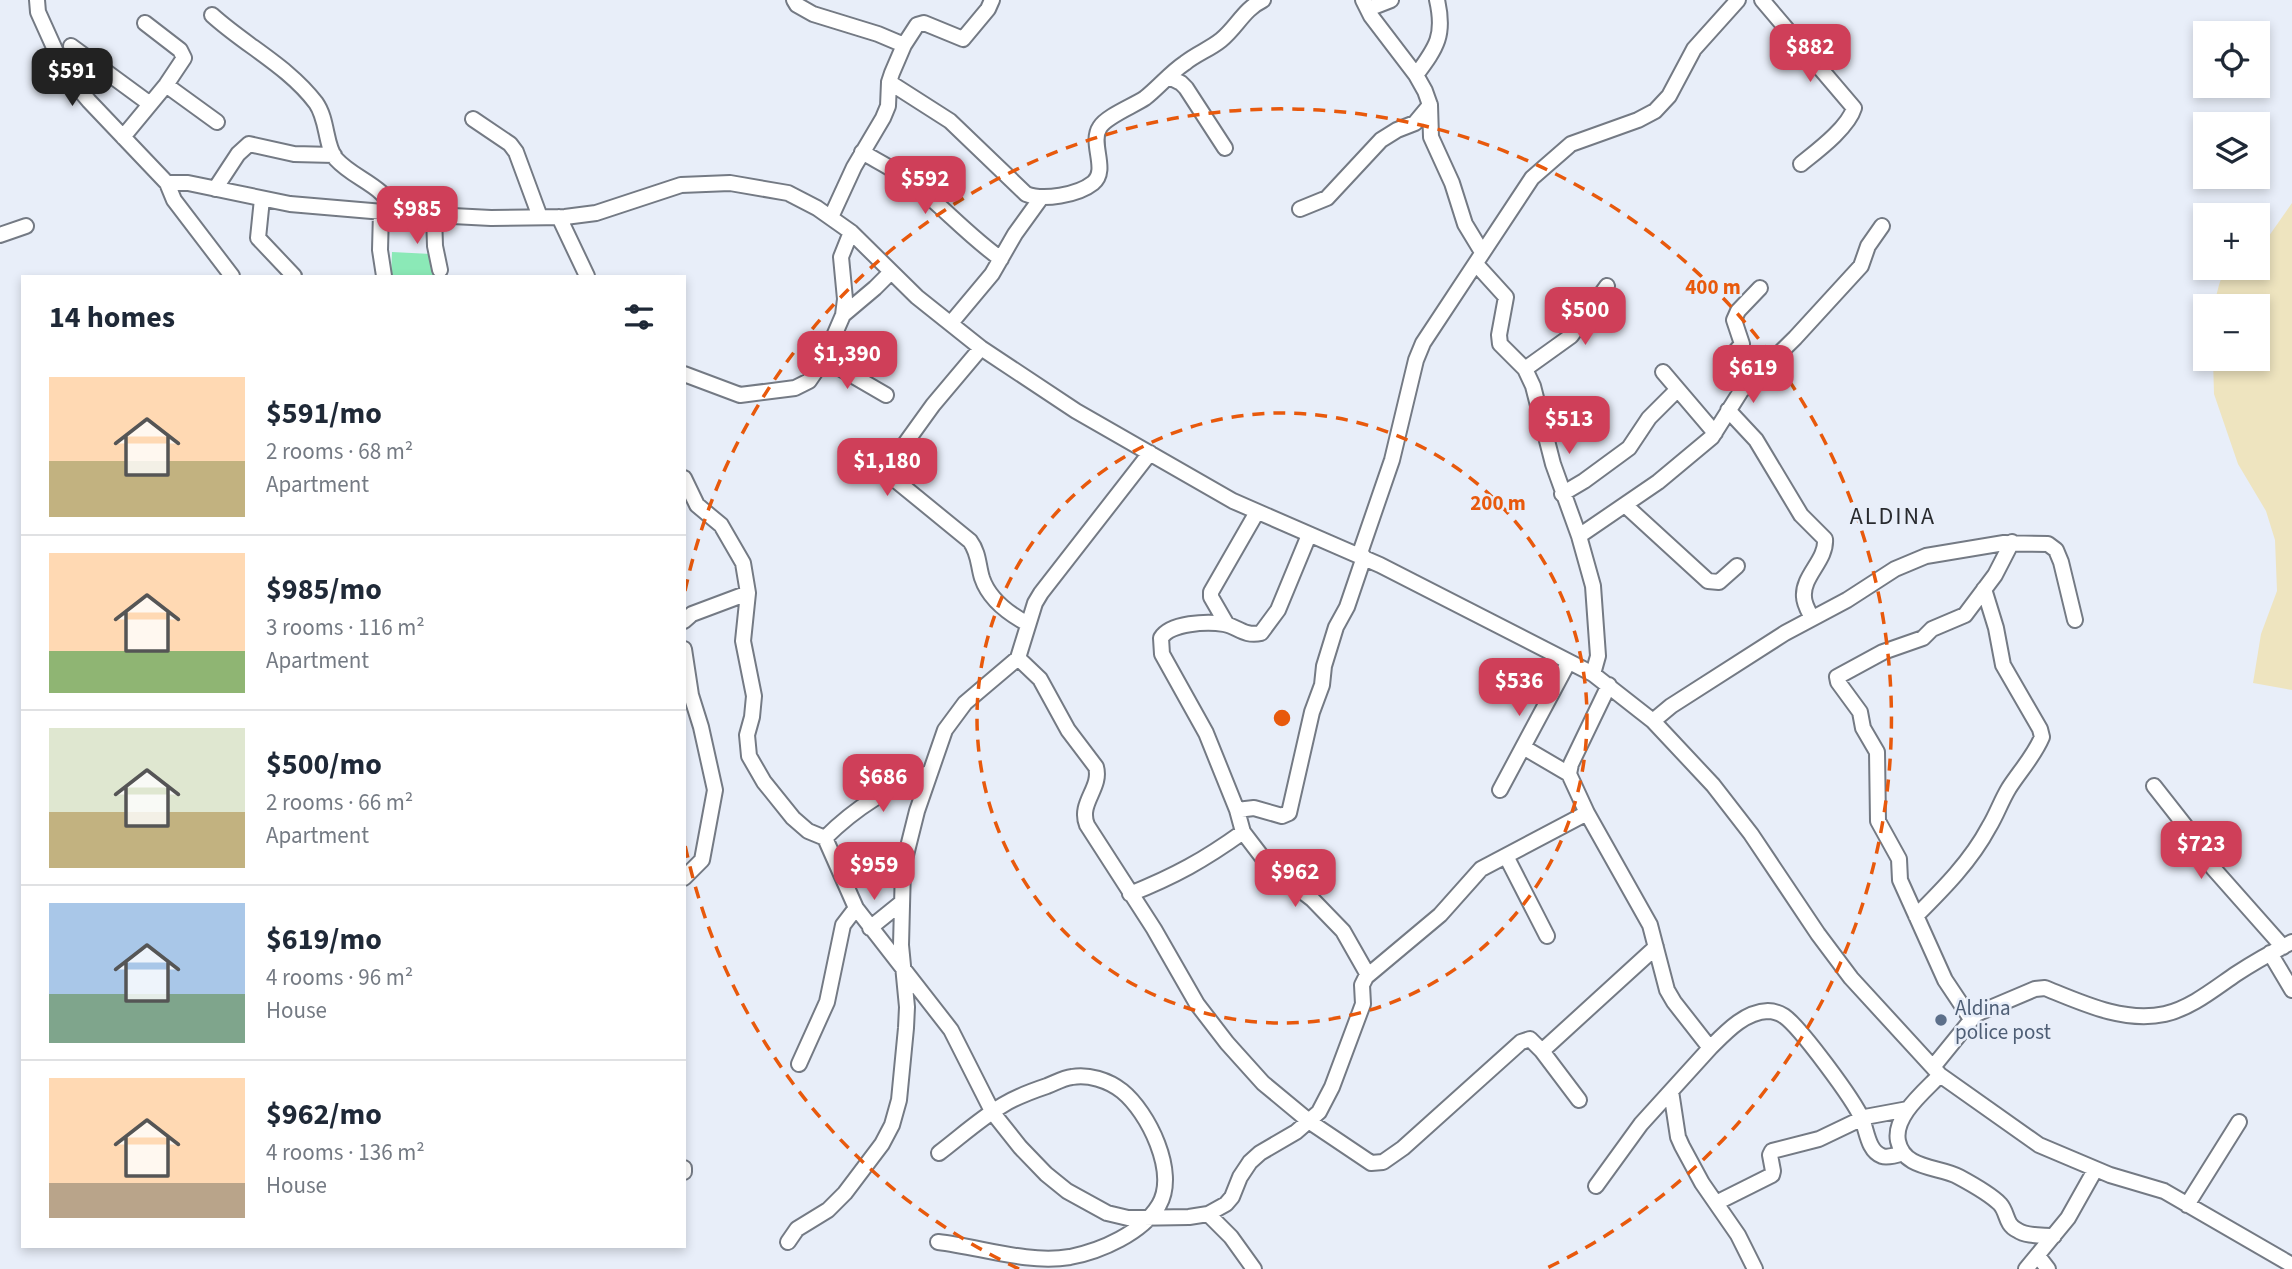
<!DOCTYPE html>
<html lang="en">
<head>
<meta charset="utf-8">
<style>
	:root { --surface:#fff; --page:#f6f6f7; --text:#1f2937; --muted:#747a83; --line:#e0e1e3; --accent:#cf3f59 }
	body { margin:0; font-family:"Source Sans 3",sans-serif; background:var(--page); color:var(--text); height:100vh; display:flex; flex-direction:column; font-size:26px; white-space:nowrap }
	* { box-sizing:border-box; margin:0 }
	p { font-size:23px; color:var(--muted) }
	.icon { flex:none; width:38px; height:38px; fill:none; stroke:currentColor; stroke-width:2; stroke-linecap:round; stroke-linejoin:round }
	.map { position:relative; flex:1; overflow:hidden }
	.panel { position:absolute; left:21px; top:275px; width:665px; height:973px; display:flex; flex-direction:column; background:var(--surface); border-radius:0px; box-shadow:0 4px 10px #0003 }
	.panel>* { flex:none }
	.controls { position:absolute; left:2193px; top:21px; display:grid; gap:14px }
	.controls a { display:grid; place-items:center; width:77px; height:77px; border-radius:0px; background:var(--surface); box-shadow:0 4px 10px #0003; font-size:35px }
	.price { position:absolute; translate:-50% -60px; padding:0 16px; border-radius:14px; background:var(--accent); color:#fff; font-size:23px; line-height:46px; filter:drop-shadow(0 2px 4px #0008) }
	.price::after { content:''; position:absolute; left:50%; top:42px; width:21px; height:16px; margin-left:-10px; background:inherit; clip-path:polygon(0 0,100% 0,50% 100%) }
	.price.active { background:#222; color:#fff }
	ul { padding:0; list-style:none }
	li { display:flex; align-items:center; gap:21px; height:175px; padding:0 28px }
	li+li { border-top:2px solid var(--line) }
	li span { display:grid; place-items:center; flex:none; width:196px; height:140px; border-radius:0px; color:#555 }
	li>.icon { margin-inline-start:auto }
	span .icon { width:84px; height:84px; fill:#fffc; stroke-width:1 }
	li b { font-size:30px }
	h2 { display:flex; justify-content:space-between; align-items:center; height:84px; padding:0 28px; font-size:30px }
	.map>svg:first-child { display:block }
	.green { fill:#8be9b7 }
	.sand { fill:#eee4bf }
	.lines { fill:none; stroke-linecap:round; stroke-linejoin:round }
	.minor-casing { stroke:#747a84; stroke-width:18 }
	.minor { stroke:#fff; stroke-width:14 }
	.ring { fill:none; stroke:#e8590c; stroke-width:3.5; stroke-dasharray:12 9 }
	.service-dot { fill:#5c6f8a; stroke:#e8eef9; stroke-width:2.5 }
	.labels { text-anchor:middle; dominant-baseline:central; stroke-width:5; stroke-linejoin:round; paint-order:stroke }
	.service-label { font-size:21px; fill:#4e5e75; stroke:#e8eef9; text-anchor:start }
	.quarter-label { font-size:24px; letter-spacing:2px; fill:#292b2f; stroke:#e8eef9 }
	.centre { fill:#e8590c; stroke:#e8eef9; stroke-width:3.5 }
	.ring-label { font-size:21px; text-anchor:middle; font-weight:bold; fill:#e8590c; stroke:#e8eef9; stroke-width:5; stroke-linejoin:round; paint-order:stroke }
</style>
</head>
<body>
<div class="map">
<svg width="2292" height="1269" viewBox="0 0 2292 1269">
	<rect width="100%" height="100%" fill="#e8eef9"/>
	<!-- green -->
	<path class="green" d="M392 252 431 254 442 276H391Z"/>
	<!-- sand -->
	<path class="sand" d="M2292 203V690L2253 683 2261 634 2277 591 2275 540 2266 511 2238 464 2214 394 2213 359H2258V306H2214C2223 270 2219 268 2258 268V248L2264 243Z"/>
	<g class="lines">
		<defs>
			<path id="minor" d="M37 0 38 12 61 63 72 81 89 101 167 183 174 200 232 276
				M794 0 797 5 813 14 878 34 904 45
				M1363 0 1371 16 1416 75
				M1437 0C1445 35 1437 47 1416 75L1425 91 1430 105 1431 137 1452 183 1465 224 1482 252
				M1762 0 1854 108C1848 128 1817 151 1801 164
				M1368 9 1391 0
				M212 15C246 46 288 66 316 103 328 120 325 146 336 159 355 180 385 185 395 213
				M71 46 150 104
				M1169 77 1181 83 1186 88 1225 148
				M889 82 950 121 1026 194C1043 201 1078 195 1093 183 1109 170 1089 143 1100 127 1107 116 1133 106 1145 98 1159 87 1170 73 1185 63 1196 54 1210 49 1221 40 1237 27 1244 9 1263 0
				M166 85 217 122
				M473 119 510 144 516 152 540 217
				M123 137 166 85 184 58 180 50 145 23
				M862 152C879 162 898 171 914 184 944 208 970 237 1001 259
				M167 183H188L290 204 395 213 491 218 565 217 596 213 681 185 730 183 788 193 817 208 851 232 917 297 981 348 1076 411 1233 501 1380 565 1593 674 1653 721 1713 785 1751 834 1818 934 1851 978 1940 1075 2039 1145 2110 1175 2164 1191 2292 1265
				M215 189 238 154 249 144 294 154 334 155
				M262 199 258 238 294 276
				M1300 209 1327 198 1381 140 1397 130 1415 123 1430 105
				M381 212 380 250 384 276
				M434 215 435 246 440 270
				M559 217 587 276
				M831 217 854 167 883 118 888 106 889 82 892 73 904 45 917 25 924 23 963 39 988 9 992 0
				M0 235 26 226
				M1476 264 1506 297 1499 335 1500 344 1525 369 1533 386 1553 464 1579 536 1593 586 1598 656 1593 674
				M843 315 875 288 891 272
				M951 323 992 274 1015 234 1041 198
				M981 348 933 405 889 466 888 474 970 541C979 553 978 565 982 578 989 599 1009 614 1028 624
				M824 359 886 395
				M1525 369 1571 336 1607 286
				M1663 372 1715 433
				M684 374 740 395 795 388 809 381 824 359 843 315 845 299 841 257 851 232
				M1741 391 1726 368 1728 360 1742 344 1734 320 1738 311 1760 288
				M1728 410 1756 440 1801 515 1825 539C1827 560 1802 576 1804 597 1804 604 1809 612 1812 618
				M684 478 697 505 721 525 743 563 748 593 743 641 754 696 752 717 747 735 749 756 764 782 793 818 808 831 825 838
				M1562 494 1584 481 1629 448 1649 418 1677 390
				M1625 505 1708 581 1719 582 1737 566
				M1579 536 1658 482 1712 437 1741 391 1795 338 1861 266 1868 246 1882 226
				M1359 556 1392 460 1416 360 1423 343 1532 178 1571 144 1638 120 1655 111 1669 96 1694 49 1738 0
				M684 621 692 614 748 593
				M1226 623 1211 597V592L1257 512
				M684 649 691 695 701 727 715 790 702 860 684 878
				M1018 658 1040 679 1068 730 1096 767C1102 788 1078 803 1087 825L1154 929 1197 1004 1227 1043 1263 1083 1310 1122 1371 1163 1383 1162 1403 1148 1521 1042 1530 1039 1542 1051
				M1653 721 1671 706 1785 633 1847 600 1895 569 1926 556 2004 543 2048 544 2056 550 2061 562 2075 620
				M1523 747 1569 774
				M2154 786 2187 828 2213 868 2283 947
				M1500 790 1568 663
				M1237 810 1206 733 1162 654 1161 638C1170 623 1207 621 1224 624 1237 626 1244 637 1261 633L1278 610 1309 535
				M1243 832 1269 866 1312 899 1343 931 1368 975
				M825 838 856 908 951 1030 993 1113 1020 1147 1046 1174 1067 1191 1107 1213 1128 1218 1189 1217 1208 1214 1226 1204 1232 1197 1240 1177 1250 1162 1260 1153 1296 1132 1319 1112 1332 1087 1363 1004 1362 985 1366 977 1440 915 1481 869 1587 813
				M825 838C854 809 890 786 929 773
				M1506 856 1547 936
				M1130 894C1175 876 1204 860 1243 832L1237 810 1254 808 1282 816 1289 813 1312 712 1322 685 1324 666 1336 627 1347 607 1364 557
				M1916 916C1943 889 1971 861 1989 827 1997 814 2001 801 2009 788 2020 771 2034 756 2042 737L2040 729 2003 665 1996 628 1984 589
				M870 928 901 903
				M2270 953 2292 990
				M1971 1019 1945 980 1900 880 1899 859 1878 821 1877 752 1863 728 1860 712 1838 682 1837 677 1883 652 1923 638 1932 629 1965 615 1995 575 2012 542
				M1710 1048C1726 1032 1744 1012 1768 1011 1774 1011 1779 1013 1784 1016 1800 1027 1854 1100 1862 1119 1867 1131 1868 1151 1882 1156 1888 1158 1897 1155 1903 1153
				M799 1064 827 1002 843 925 856 908
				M1933 1067 1976 1014 2035 989 2045 988C2082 1003 2124 1023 2165 1014 2191 1008 2214 989 2236 974 2254 962 2272 952 2292 942
				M1940 1075C1925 1091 1893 1116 1898 1141 1904 1170 1939 1166 1959 1177 1972 1184 1990 1194 2000 1204 2008 1213 2005 1224 2017 1230 2027 1237 2042 1235 2054 1236
				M1671 1091 1678 1137 1682 1146 1702 1183 1738 1235 1755 1269
				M1579 1100 1542 1051 1656 947
				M684 1168V1172
				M1596 1186 1641 1124 1710 1048 1674 1002 1667 990 1650 925 1587 813 1569 774 1571 764 1609 685
				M1716 1203 1772 1175 1773 1171 1770 1155 1772 1151 1819 1139 1865 1117 1908 1109
				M2187 1205 2239 1122
				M1208 1214 1231 1237 1254 1269
				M788 1242 797 1229 828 1210 845 1193 882 1144 892 1125 899 1100 906 1028 907 1007 901 945 903 867 917 811 945 730 965 703 1018 658 1035 603 1041 593 1150 453
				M938 1242C981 1247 1027 1264 1070 1257 1101 1251 1142 1233 1159 1205 1178 1172 1148 1112 1122 1091 1108 1080 1088 1074 1072 1077 1063 1078 1055 1083 1047 1086 1032 1091 1016 1097 1003 1105 981 1118 960 1137 939 1153
				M2038 1256 2048 1269
				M2026 1269 2068 1218 2095 1170"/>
		</defs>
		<!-- minor casing -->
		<use href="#minor" class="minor-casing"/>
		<!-- minor -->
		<use href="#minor" class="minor"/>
	</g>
	<!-- distance rings -->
	<g class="ring">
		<circle cx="1282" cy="718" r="305"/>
		<path d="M1019 1269A610 610 0 0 1 685 845M685 591A610 610 0 1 1 1545 1269"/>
	</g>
	<!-- markers -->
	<circle class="service-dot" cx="1941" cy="1020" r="7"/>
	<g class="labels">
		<!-- service labels -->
		<g class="service-label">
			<text x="1955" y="1008">Aldina<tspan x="1955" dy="24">police post</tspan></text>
		</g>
		<!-- quarter labels -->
		<g class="quarter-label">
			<text x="1893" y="516">ALDINA</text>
		</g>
	</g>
	<circle cx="1282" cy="718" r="10" class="centre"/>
	<g class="ring-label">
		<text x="1713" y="294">400 m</text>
		<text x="1498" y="510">200 m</text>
	</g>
</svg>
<div class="controls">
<a><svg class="icon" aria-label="locate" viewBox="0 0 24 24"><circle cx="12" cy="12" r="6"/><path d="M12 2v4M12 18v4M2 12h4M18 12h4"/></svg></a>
<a><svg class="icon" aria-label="layers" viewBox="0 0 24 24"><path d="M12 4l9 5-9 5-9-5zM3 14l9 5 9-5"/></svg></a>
<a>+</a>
<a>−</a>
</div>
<b class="price" style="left:1810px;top:84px">$882</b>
<b class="price active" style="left:72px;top:108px">$591</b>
<b class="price" style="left:925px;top:216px">$592</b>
<b class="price" style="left:417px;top:246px">$985</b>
<b class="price" style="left:1585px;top:347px">$500</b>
<b class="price" style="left:847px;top:391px">$1,390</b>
<b class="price" style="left:1753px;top:405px">$619</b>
<b class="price" style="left:1569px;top:456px">$513</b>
<b class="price" style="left:887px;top:498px">$1,180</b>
<b class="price" style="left:1519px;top:718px">$536</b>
<b class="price" style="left:883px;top:814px">$686</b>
<b class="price" style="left:2201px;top:881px">$723</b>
<b class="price" style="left:874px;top:902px">$959</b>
<b class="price" style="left:1295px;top:909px">$962</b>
<section class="panel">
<h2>14 homes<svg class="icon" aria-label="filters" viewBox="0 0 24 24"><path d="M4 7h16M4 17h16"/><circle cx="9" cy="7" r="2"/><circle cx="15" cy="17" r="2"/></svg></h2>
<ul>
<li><span style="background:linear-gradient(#ffd9b3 60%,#c2b280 0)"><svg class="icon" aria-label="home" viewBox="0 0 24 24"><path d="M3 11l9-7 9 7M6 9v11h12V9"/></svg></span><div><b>$591/mo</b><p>2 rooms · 68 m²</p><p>Apartment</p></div></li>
<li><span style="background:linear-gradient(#ffd9b3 70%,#8fb573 0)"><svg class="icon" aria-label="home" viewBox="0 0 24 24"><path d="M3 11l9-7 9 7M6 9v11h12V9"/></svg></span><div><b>$985/mo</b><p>3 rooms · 116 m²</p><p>Apartment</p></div></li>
<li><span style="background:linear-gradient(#dfe7d0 60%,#c2b280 0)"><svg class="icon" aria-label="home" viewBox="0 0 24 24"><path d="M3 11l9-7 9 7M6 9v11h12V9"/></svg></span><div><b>$500/mo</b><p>2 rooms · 66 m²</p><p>Apartment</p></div></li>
<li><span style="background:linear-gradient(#a9c7e8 65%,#7fa58c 0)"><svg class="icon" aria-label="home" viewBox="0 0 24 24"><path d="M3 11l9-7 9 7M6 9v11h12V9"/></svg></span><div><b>$619/mo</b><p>4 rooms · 96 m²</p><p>House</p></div></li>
<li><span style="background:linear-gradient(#ffd9b3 75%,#b9a48a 0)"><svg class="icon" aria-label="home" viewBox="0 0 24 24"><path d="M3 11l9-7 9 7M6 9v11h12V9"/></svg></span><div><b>$962/mo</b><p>4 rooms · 136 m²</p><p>House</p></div></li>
</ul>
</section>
</div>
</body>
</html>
